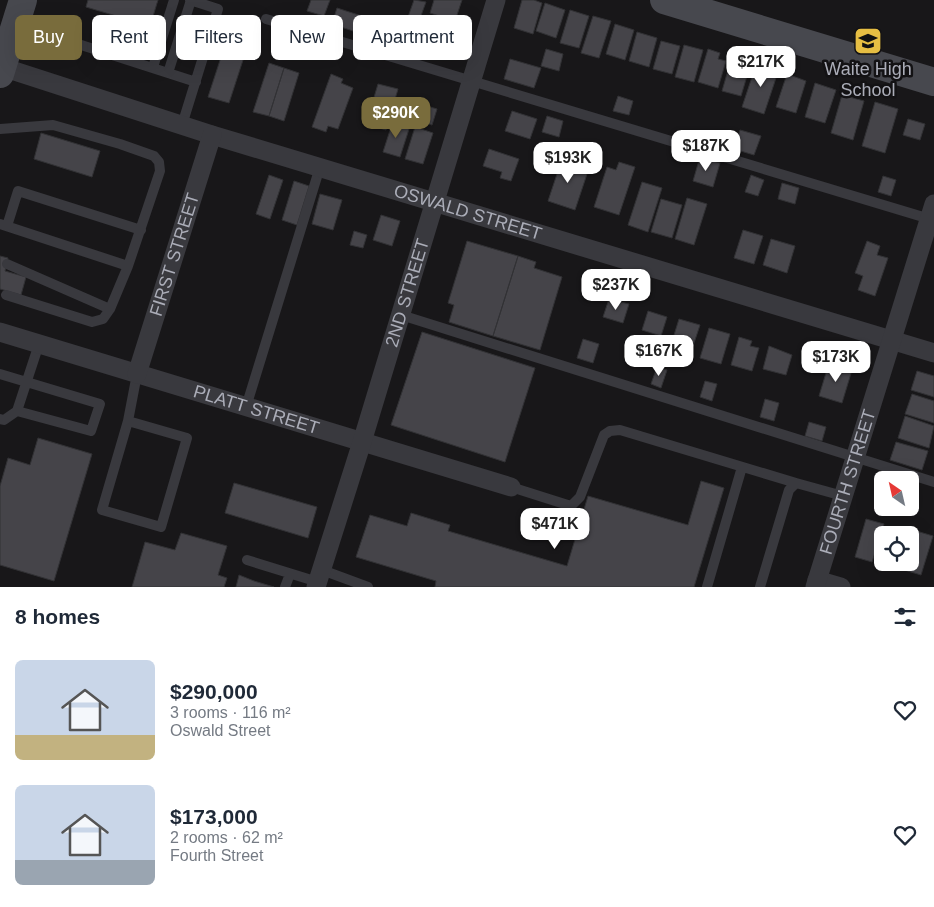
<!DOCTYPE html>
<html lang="en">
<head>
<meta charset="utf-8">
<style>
	:root { --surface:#fff; --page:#f2f2f3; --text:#1f2937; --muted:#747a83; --accent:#796c3c }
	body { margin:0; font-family:Helvetica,sans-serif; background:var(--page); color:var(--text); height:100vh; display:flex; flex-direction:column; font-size:19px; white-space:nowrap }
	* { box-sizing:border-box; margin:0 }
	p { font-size:16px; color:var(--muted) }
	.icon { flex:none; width:28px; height:28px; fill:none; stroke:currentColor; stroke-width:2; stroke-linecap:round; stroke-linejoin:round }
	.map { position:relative; height:587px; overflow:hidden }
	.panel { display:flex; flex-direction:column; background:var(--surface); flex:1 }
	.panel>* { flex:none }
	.banner { position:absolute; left:15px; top:15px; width:500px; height:45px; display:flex; gap:10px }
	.needle { width:32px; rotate:326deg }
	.tools { position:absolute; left:874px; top:471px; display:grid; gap:10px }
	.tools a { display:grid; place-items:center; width:45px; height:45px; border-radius:8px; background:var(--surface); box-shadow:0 5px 20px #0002; font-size:25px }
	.price { position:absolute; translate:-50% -42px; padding:0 11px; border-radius:10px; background:#fff; color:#222; font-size:16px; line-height:32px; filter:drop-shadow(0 1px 2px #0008) }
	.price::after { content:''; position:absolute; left:50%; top:30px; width:15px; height:11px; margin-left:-8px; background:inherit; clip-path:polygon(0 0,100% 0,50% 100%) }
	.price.selected { background:var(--accent); color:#fff }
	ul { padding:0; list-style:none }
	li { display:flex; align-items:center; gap:15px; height:125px; padding:0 15px }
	li span { display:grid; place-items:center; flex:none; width:140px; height:100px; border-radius:8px; color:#555 }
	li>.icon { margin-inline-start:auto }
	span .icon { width:60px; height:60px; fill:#fffc; stroke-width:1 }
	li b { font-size:21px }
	h2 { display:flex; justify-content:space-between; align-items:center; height:60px; padding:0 15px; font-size:21px }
	.tag { padding:0 18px; border-radius:8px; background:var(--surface); box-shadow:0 5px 20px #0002; font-size:18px; line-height:45px }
	.tag.selected { background:var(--accent); color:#fff }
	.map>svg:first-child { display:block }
	.building { fill:#454449; stroke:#323235 }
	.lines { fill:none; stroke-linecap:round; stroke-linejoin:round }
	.lane { stroke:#39393e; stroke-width:10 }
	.street { stroke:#39393e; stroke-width:19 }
	.secondary { stroke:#47484e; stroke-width:28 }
	.labels { text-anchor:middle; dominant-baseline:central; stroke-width:5; stroke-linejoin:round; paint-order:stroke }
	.poi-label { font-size:18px; fill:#abadb8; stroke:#131214 }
	.street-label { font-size:18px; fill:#abadb8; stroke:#131214 }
</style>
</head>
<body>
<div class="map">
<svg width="934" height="587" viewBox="0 0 934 587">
	<rect width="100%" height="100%" fill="#181719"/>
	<!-- building -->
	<path class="building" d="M88 0H158L150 26 86 7Z
		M311 0H330L324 16 307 11Z
		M414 0 426 2 419 21 408 17Z
		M434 0H462L455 21 430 13Z
		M522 0H534L542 3 533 34 514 28Z
		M545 3 565 10 556 38 536 31Z
		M337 8 374 20 368 36 332 24Z
		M570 10 589 16 579 48 560 43Z
		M593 16 611 21 599 58 581 53Z
		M615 24 634 30 625 60 606 54Z
		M637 32 657 38 649 67 629 61Z
		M420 40 439 46 435 58 416 53Z
		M661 41 680 46 672 74 653 69Z
		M684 45 703 50 694 82 675 77Z
		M546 49 563 54 559 71 541 66Z
		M708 49 720 53 718 59 726 61 718 88 698 82Z
		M223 51 244 57 229 103 208 97Z
		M510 59 541 68 534 88 504 79Z
		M731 60 750 66 741 96 722 91Z
		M757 62 779 69 764 114 742 107Z
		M269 63 284 68 269 116 253 112Z
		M284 68 299 73 284 121 269 116Z
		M331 74 343 79 341 83 353 88 338 129 328 126 326 132 312 127Z
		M787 74 806 81 796 113 776 107Z
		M815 83 836 90 825 123 805 117Z
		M378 84 398 89 386 130 366 124Z
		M842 95 864 101 853 140 831 133Z
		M618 96 633 101 629 115 613 111Z
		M875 102 898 109 885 153 862 146Z
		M420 104 437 109 432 125 415 120Z
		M512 111 537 119 530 139 505 131Z
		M547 116 563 121 559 137 542 132Z
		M908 119 925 124 920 140 903 135Z
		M393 121 410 126 400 157 383 152Z
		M415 127 433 133 423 164 405 159Z
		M740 130 761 136 754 155 734 149Z
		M41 133 100 151 92 177 34 159Z
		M489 149 519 159 511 181 500 178 502 172 483 166Z
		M700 157 720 163 713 187 693 181Z
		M562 159 589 168 575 210 548 201Z
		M619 162 635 167 619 215 594 207 607 167 616 170Z
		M269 175 283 180 270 219 256 214Z
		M751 175 764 180 758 196 745 192Z
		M883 176 896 180 891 196 878 192Z
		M294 181 309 186 297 225 282 220Z
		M642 182 662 188 648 232 628 225Z
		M782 183 799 188 795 204 778 199Z
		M320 194 342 200 333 230 312 224Z
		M687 198 707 204 694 245 675 239Z
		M661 199 682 205 672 238 651 232Z
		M381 215 400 221 392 246 373 240Z
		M743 230 763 236 754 264 734 258Z
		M354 231 367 235 363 248 350 245Z
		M771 239 795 246 787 273 763 265Z
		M467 241 518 256 493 336 449 322 454 305 448 303Z
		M867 241 880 246 877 255 888 258 875 296 858 290 863 276 855 273Z
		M0 256 8 258 5 271 26 277 21 295 0 289Z
		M518 256 536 262 534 268 562 277 540 350 493 336Z
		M609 299 629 304 623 323 603 317Z
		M648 311 667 317 661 336 642 330Z
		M679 319 700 325 690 355 670 348Z
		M709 328 730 334 721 364 700 358Z
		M422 332 535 368 505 462 391 425Z
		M739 337 752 341 750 346 759 348 752 371 731 365Z
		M583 339 599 344 593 363 577 358Z
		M769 346 792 355 786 375 763 369Z
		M829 363 852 370 842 403 819 396Z
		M657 367 667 370 661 388 651 384Z
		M917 371 934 376V397L911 390Z
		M705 381 717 384 712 401 700 397Z
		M912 394 934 401V423L905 414Z
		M765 399 779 403 774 421 760 417Z
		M905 416 934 426 929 448 898 438Z
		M809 422 826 427 822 441 805 436Z
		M38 438 92 454 54 581 0 565V486L8 458 30 465Z
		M896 442 928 451 922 470 890 460Z
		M701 481 724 488 694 587H435L436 581 356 557 370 515 407 526 411 513 450 525 448 531 567 566 588 496 688 525Z
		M234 483 317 507 308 538 225 513Z
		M866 519 884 524 872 562 855 557Z
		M894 527 905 530 904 535H891Z
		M913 530 933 536 921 575 901 569 903 562H910V540Z
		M181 533 227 546 218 575 227 578 224 587H132L145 542 175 550Z
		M882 541V562H895L894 568 876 562Z
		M239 575 254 581 274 587H236Z"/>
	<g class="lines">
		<!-- lane -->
		<path class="lane" d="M266 19 933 220
			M16 24 196 82
			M153 67 174 0
			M168 73 191 0
			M182 125 218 9 190 0
			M0 129 53 125 120 144 154 156 159 162 160 171 128 266 110 309 103 319 92 322 6 295
			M0 224 128 266
			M7 226 18 191 141 230
			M7 264 110 309
			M401 315 934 482
			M0 374 100 404 91 431 17 411
			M246 407 320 167
			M0 419 4 420 17 411 39 344
			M128 421 187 438 161 527 102 510 128 421 137 374
			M511 487 571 506 580 497 604 435 610 431 620 430 796 483
			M247 560 318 582
			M322 570 368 587
			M285 587 290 574
			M707 587 742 467
			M760 587 789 490 796 483 843 496"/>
		<!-- street -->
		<g class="street">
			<path id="s1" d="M2 67 212 135 934 353"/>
			<path id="s2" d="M0 332 511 487"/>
			<path id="s3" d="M137 374 212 135"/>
			<path d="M817 580 841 587"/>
			<path id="s4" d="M316 587 362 442 496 0"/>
			<path id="s5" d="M815 587 934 204"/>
		</g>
		<!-- secondary -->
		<path class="secondary" d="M664 0 934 82
			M0 74 23 0"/>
	</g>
	<!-- icons -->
	<defs>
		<symbol id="school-square" viewBox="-11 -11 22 22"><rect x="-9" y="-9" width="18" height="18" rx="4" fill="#e6be43" stroke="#131214"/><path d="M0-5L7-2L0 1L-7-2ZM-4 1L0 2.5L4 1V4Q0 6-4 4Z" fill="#111"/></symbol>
	</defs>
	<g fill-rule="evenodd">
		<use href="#school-square" x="852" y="25" width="32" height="32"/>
	</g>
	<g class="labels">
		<!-- poi labels -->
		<g class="poi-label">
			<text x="868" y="69">Waite High<tspan x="868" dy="21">School</tspan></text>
		</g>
		<!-- street labels -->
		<g class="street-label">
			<text stroke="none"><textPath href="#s1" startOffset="488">OSWALD STREET</textPath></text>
			<text stroke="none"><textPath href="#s3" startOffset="125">FIRST STREET</textPath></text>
			<text stroke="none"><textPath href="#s4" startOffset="308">2ND STREET</textPath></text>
			<text stroke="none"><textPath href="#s2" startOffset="268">PLATT STREET</textPath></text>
			<text stroke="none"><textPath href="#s5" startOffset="110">FOURTH STREET</textPath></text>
		</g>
	</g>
</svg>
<div class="tools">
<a><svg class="needle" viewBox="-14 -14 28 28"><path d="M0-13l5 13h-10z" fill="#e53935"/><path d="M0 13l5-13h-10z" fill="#747a83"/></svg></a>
<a><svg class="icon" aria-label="locate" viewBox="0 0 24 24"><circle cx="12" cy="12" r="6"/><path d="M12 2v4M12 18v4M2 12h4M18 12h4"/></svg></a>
</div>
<b class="price" style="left:761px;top:88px">$217K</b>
<b class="price selected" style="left:396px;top:139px">$290K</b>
<b class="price" style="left:706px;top:172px">$187K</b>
<b class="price" style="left:568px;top:184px">$193K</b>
<b class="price" style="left:616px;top:311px">$237K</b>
<b class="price" style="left:659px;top:377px">$167K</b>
<b class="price" style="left:836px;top:383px">$173K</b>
<b class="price" style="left:555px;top:550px">$471K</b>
<div class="banner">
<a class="tag selected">Buy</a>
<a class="tag">Rent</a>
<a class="tag">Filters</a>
<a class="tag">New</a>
<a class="tag">Apartment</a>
</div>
</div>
<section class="panel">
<h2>8 homes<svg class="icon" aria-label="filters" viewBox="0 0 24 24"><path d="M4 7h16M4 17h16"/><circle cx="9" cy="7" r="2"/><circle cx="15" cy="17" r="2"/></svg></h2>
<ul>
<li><span style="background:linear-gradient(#c9d6e8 75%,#c2b280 0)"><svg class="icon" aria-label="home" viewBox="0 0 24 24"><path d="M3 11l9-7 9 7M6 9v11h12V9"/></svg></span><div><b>$290,000</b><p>3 rooms · 116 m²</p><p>Oswald Street</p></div><svg class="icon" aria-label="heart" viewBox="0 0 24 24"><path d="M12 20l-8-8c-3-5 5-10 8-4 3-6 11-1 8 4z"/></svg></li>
<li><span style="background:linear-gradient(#c9d6e8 75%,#9aa5b1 0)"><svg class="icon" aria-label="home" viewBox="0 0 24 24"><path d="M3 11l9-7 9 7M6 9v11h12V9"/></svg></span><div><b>$173,000</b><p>2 rooms · 62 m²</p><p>Fourth Street</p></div><svg class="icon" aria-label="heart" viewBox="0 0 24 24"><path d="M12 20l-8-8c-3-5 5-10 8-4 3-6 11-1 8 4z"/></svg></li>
</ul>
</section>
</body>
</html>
